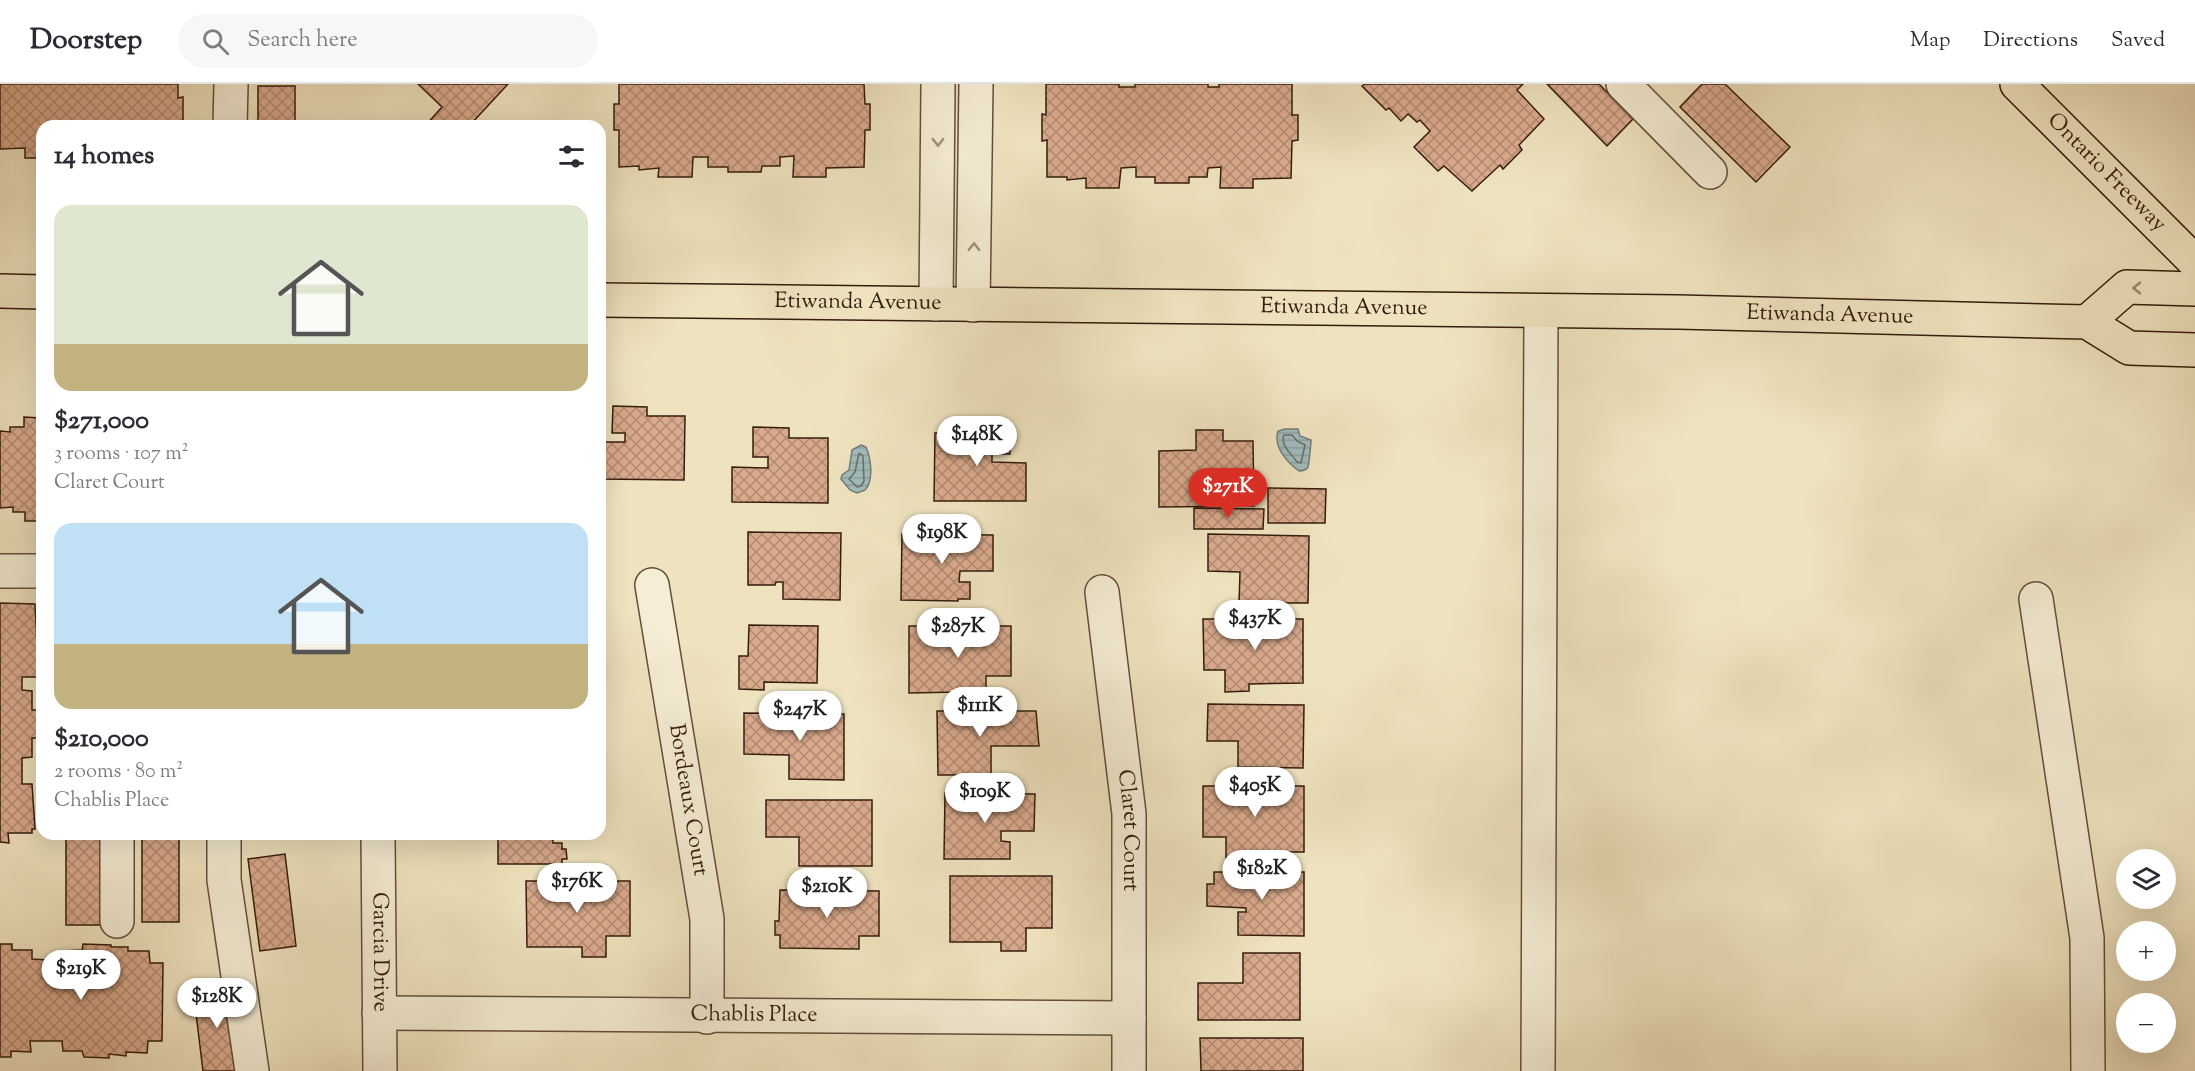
<!DOCTYPE html>
<html lang="en">
<head>
<meta charset="utf-8">
<style>
	:root { --surface:#fff; --page:#f7f7f7; --text:#2b2b33; --muted:#7c7c81; --line:#e1e1e2; --accent:#d93025 }
	body { margin:0; font-family:"Sorts Mill Goudy",serif; background:var(--page); color:var(--text); height:100vh; display:flex; flex-direction:column; font-size:22px; white-space:nowrap }
	* { box-sizing:border-box; margin:0 }
	p { font-size:20px; color:var(--muted) }
	.icon { flex:none; width:33px; height:33px; fill:none; stroke:currentColor; stroke-width:2; stroke-linecap:round; stroke-linejoin:round }
	.map { position:relative; flex:1; overflow:hidden }
	.panel { position:absolute; left:36px; top:36px; width:570px; height:720px; display:flex; flex-direction:column; background:var(--surface); border-radius:18px; box-shadow:0 6px 24px #0002 }
	.panel>* { flex:none }
	.tools { position:absolute; left:2116px; top:765px; display:grid; gap:12px }
	.tools a { display:grid; place-items:center; width:60px; height:60px; border-radius:50%; background:var(--surface); box-shadow:0 6px 24px #0002; font-size:30px }
	.price { position:absolute; translate:-50% -51px; padding:0 14px; border-radius:21px; background:#fff; color:#222; font-size:20px; line-height:39px; filter:drop-shadow(0 2px 3px #0008) }
	.price::after { content:''; position:absolute; left:50%; top:36px; width:18px; height:14px; margin-left:-9px; background:inherit; clip-path:polygon(0 0,100% 0,50% 100%) }
	.price.on { background:var(--accent); color:#fff }
	ul { padding:0; list-style:none }
	li { display:grid; align-content:center; gap:12px; height:318px; padding:0 18px }
	li span { display:grid; place-items:center; height:186px; border-radius:18px; color:#555 }
	li>.icon { margin-inline-start:auto }
	span .icon { width:108px; height:108px; fill:#fffc; stroke-width:1 }
	li b { font-size:26px }
	h2 { display:flex; justify-content:space-between; align-items:center; height:72px; padding:0 18px; font-size:26px }
	header { display:flex; align-items:center; gap:36px; box-sizing:border-box; height:84px; padding:0 30px; background:var(--surface); border-bottom:2px solid var(--line) }
	header strong { font-size:28px }
	nav { display:flex; gap:33px; margin-inline-start:auto; font-size:21px }
	.search { width:420px; height:54px; background:var(--page); display:flex; align-items:center; gap:15px; box-sizing:border-box; padding:0 21px; border-radius:33px; color:var(--muted); font-size:22px }
	.map>svg:first-child { display:block }
	.water { fill:url(#water-rules); stroke:#757b76; stroke-width:1.5 }
	.lines { fill:none; stroke-linecap:round; stroke-linejoin:round }
	.shore { stroke:#6a6c64; stroke-width:1.5 }
	.building { fill:url(#building-cross-hatch); stroke:#351c0c; stroke-width:1.5 }
	.minor-casing { stroke:#644e39; stroke-width:36 }
	.major-casing { stroke:#351c0c; stroke-width:36 }
	.highway-casing { stroke:#351c0c; stroke-width:36 }
	.minor { stroke:#f5edd5; stroke-width:33 }
	.major { stroke:#efe3bf; stroke-width:33 }
	.highway { stroke:#efe3bf; stroke-width:33 }
	.oneway { stroke:#9f8f7b }
	.oneway2 { stroke:#9b896e }
	.labels { text-anchor:middle; dominant-baseline:central; stroke-width:5; stroke-linejoin:round; paint-order:stroke }
	.street-label { font-size:22px; fill:#351c0c; stroke:#f5edd5 }
</style>
</head>
<body>
<header>
<strong>Doorstep</strong>
<div class="search"><svg class="icon" aria-label="search" viewBox="0 0 24 24"><circle cx="10" cy="10" r="6"/><path d="M15 15l6 6"/></svg>Search here</div>
<nav><a>Map</a><a>Directions</a><a>Saved</a></nav>
</header>
<div class="map">
<svg width="2195" height="987" viewBox="0 0 2195 987">
	<defs>
		<pattern id="water-rules" width="6" height="5" patternUnits="userSpaceOnUse" patternTransform="scale(1.5)"><rect width="6" height="5" fill="#a0bbbd"/><path d="M0 2.5h6" fill="none" stroke="#8aa0a1"/></pattern>
		<pattern id="building-cross-hatch" width="8" height="8" patternUnits="userSpaceOnUse" patternTransform="scale(1.5)"><rect width="8" height="8" fill="#daaa8c"/><path d="M0 0l8 8M0 8l8-8" fill="none" stroke="#b28a71"/></pattern>
	</defs>
	<rect width="100%" height="100%" fill="#efe3bf"/>
	<filter id="stains"><feTurbulence type="fractalNoise" baseFrequency=".00333" numOctaves="4"/><feColorMatrix values="0 0 0 0 .2 0 0 0 0 .09 0 0 0 0 .02 0 0 0 .5 -.17"/></filter>
	<radialGradient id="worn" r=".72"><stop offset=".6" stop-color="#630" stop-opacity="0"/><stop offset="1" stop-color="#630" stop-opacity=".3"/></radialGradient>
	<!-- water -->
	<path class="water" d="M1285 345H1298L1300 352 1311 356C1311 358 1309 380 1308 383 1306 386 1302 387 1299 387 1287 378 1273 363 1278 347Z
		M861 361 866 363C871 374 874 397 865 406L857 409 850 406 841 395 842 391 849 386 852 366Z"/>
	<g class="lines">
		<!-- shore -->
		<path class="shore" d="M1284 351H1292L1297 357 1305 361 1301 379 1297 378C1292 370 1280 362 1284 351Z
			M859 369 863 372 864 397 861 402 857 403 849 395 855 388Z"/>
	</g>
	<!-- building -->
	<path class="building" d="M0 0H178V14L183 13V39H178V42H42V74H25V64L0 65Z
		M418 0H508L471 40 473 42H425L442 23Z
		M619 0H864L865 20H870V46H865L864 83 826 84V93H793L794 72 780 73V82H762L761 88H728V83H708V73H693L692 93H658L659 84 639 86V82L619 83V46H614V20H619Z
		M1046 0H1119V3H1135V0H1208V3H1219V0H1292V31H1298V56L1292 57 1291 94 1253 95V104H1220L1221 83 1208 84 1207 93H1189V99H1155V93H1136V83L1121 84 1119 104H1086V94L1067 96V93H1047V56L1042 57V30L1046 31Z
		M1365 0H1523L1517 6 1544 35 1519 61 1522 66 1503 85 1500 81 1472 107 1444 82 1438 87 1414 63 1430 47 1420 36 1417 38 1408 30 1401 37 1389 24 1386 26 1362 2Z
		M1547 0H1599L1633 35 1607 62Z
		M1702 0H1725L1790 63 1756 98 1680 23Z
		M258 2H295V42H258Z
		M613 322 647 323V332H685L684 396 600 395V358H625V349H612Z
		M41 330H42V441L41 437H25V428H13V423L0 424V347L10 348V343H24V333L41 334Z
		M973 342H1010V370H992V378L1026 379V417H934L935 349H973Z
		M753 343 789 344V354H828V419L732 418V383L768 384V373H753Z
		M1196 346H1223V357H1253L1254 422 1159 423V367L1196 366Z
		M1268 404 1326 405 1325 439H1268Z
		M1194 424 1264 425 1263 445H1194Z
		M748 448 841 449 840 516 783 515V498H776L775 501H748Z
		M902 450 993 451V487H960L959 498H970V515H958V517L901 516Z
		M1208 450 1309 452 1308 519H1239L1240 488 1208 487Z
		M0 519 35 520 37 559H42V593H22V606L32 607V626H37L38 654H32V673L22 674V700H32L35 745H32V749H8L9 759 0 758Z
		M1203 535H1303V599L1249 600V607L1225 608V586H1204Z
		M749 541 818 542 817 599 764 598V606L739 605V572H748Z
		M909 542H1011V592H986V615H961V608L909 609Z
		M1208 620 1304 621 1303 684 1238 683V657H1207Z
		M937 627H1036L1039 662H991V691H938Z
		M744 629 844 630V696L789 695V671L744 670Z
		M1203 702H1304V768H1251V774H1226V753H1203Z
		M945 709 1035 710 1034 747H1001V757L1010 758V775H944Z
		M766 716H872V782H799V753H766Z
		M66 750H103V841H66Z
		M142 750H179V838H142Z
		M498 750H587V752H553V759H562V765H566L567 775H562V780H498Z
		M285 770 296 862 260 867 248 775Z
		M1214 788H1304V852L1238 851V828H1246V824L1207 822V800H1214Z
		M950 792H1052V844H1026V867H1001V858H950Z
		M526 797H630V852H606V873H582V863H527Z
		M780 806 879 807V852H859V865L780 864V851H775V837H779Z
		M0 860H12V866H32V875L64 877V867L82 866 83 860 111 861V863H128V867H149L150 879H163L162 957H148L147 969 126 968V972L109 970V974L84 973 82 967H63L62 957H30L31 968 11 967V973H0Z
		M1243 869H1300V936H1198V899H1243Z
		M230 900 241 987H203L193 905Z
		M1200 954H1303V987H1201Z"/>
	<g class="lines">
		<defs>
			<g id="minor">
				<path d="M1623 0 1710 88"/>
				<path d="M230 42 231 0"/>
				<path d="M936 220 938 0"/>
				<path d="M973 221 976 0"/>
				<path d="M0 487H42"/>
				<path id="s1" d="M652 501 707 835V933"/>
				<path id="s2" d="M1102 508 1129 730V987"/>
				<path d="M2036 515 2087 854 2088 987"/>
				<path d="M117 750V837"/>
				<path d="M224 750V796L252 987"/>
				<path id="s3" d="M378 750 380 987"/>
				<path id="s4" d="M379 929 1129 934"/>
				<path d="M1538 987 1541 227"/>
			</g>
			<g id="major">
				<path d="M0 207 42 208"/>
				<path id="s5" d="M600 216 1678 228 2087 238 2129 264 2195 266"/>
				<path d="M2087 238 2127 203 2195 205"/>
			</g>
			<g id="highway">
				<path id="s6" d="M2017 0 2195 178"/>
			</g>
		</defs>
		<!-- minor casing -->
		<use href="#minor" class="minor-casing"/>
		<!-- major casing -->
		<use href="#major" class="major-casing"/>
		<!-- highway casing -->
		<use href="#highway" class="highway-casing"/>
		<!-- minor -->
		<use href="#minor" class="minor"/>
		<!-- major -->
		<use href="#major" class="major"/>
		<!-- highway -->
		<use href="#highway" class="highway"/>
	</g>
	<!-- one-way arrows -->
	<defs><path id="oneway-chevron" d="M-2-3.5L2.5 0L-2 3.5" fill="none" stroke-width="1.6" stroke-linecap="round" stroke-linejoin="round" transform="scale(1.5)"/></defs>
	<g class="oneway">
		<use href="#oneway-chevron" transform="translate(938 58) rotate(90)"/>
		<use href="#oneway-chevron" transform="translate(974 163) rotate(-89)"/>
	</g>
	<use class="oneway2" href="#oneway-chevron" transform="translate(2137 204) rotate(-180)"/>
	<g class="labels">
		<!-- street labels -->
		<g class="street-label">
			<text stroke="none"><textPath href="#s6" startOffset="126">Ontario Freeway</textPath></text>
			<text stroke="none"><textPath href="#s5" startOffset="258">Etiwanda Avenue</textPath></text>
			<text stroke="none"><textPath href="#s5" startOffset="744">Etiwanda Avenue</textPath></text>
			<text stroke="none"><textPath href="#s5" startOffset="1230">Etiwanda Avenue</textPath></text>
			<text stroke="none"><textPath href="#s1" startOffset="218">Bordeaux Court</textPath></text>
			<text stroke="none"><textPath href="#s2" startOffset="240">Claret Court</textPath></text>
			<text stroke="none"><textPath href="#s3" startOffset="118">Garcia Drive</textPath></text>
			<text stroke="none"><textPath href="#s4" startOffset="375">Chablis Place</textPath></text>
		</g>
	</g>
	<rect width="100%" height="100%" filter="url(#stains)"/>
	<rect width="100%" height="100%" fill="url(#worn)"/>
</svg>
<div class="tools">
<a><svg class="icon" aria-label="layers" viewBox="0 0 24 24"><path d="M12 4l9 5-9 5-9-5zM3 14l9 5 9-5"/></svg></a>
<a>+</a>
<a>−</a>
</div>
<b class="price" style="left:977px;top:383px">$148K</b>
<b class="price on" style="left:1228px;top:435px">$271K</b>
<b class="price" style="left:942px;top:481px">$198K</b>
<b class="price" style="left:1255px;top:567px">$437K</b>
<b class="price" style="left:958px;top:575px">$287K</b>
<b class="price" style="left:980px;top:654px">$111K</b>
<b class="price" style="left:800px;top:658px">$247K</b>
<b class="price" style="left:1255px;top:734px">$405K</b>
<b class="price" style="left:985px;top:740px">$109K</b>
<b class="price" style="left:1262px;top:817px">$182K</b>
<b class="price" style="left:577px;top:830px">$176K</b>
<b class="price" style="left:827px;top:835px">$210K</b>
<b class="price" style="left:81px;top:917px">$219K</b>
<b class="price" style="left:217px;top:945px">$128K</b>
<section class="panel">
<h2>14 homes<svg class="icon" aria-label="filters" viewBox="0 0 24 24"><path d="M4 7h16M4 17h16"/><circle cx="9" cy="7" r="2"/><circle cx="15" cy="17" r="2"/></svg></h2>
<ul>
<li><span style="background:linear-gradient(#dfe7d0 75%,#c2b280 0)"><svg class="icon" aria-label="home" viewBox="0 0 24 24"><path d="M3 11l9-7 9 7M6 9v11h12V9"/></svg></span><div><b>$271,000</b><p>3 rooms · 107 m²</p><p>Claret Court</p></div></li>
<li><span style="background:linear-gradient(#bfe0f5 65%,#c2b280 0)"><svg class="icon" aria-label="home" viewBox="0 0 24 24"><path d="M3 11l9-7 9 7M6 9v11h12V9"/></svg></span><div><b>$210,000</b><p>2 rooms · 80 m²</p><p>Chablis Place</p></div></li>
</ul>
</section>
</div>
</body>
</html>
